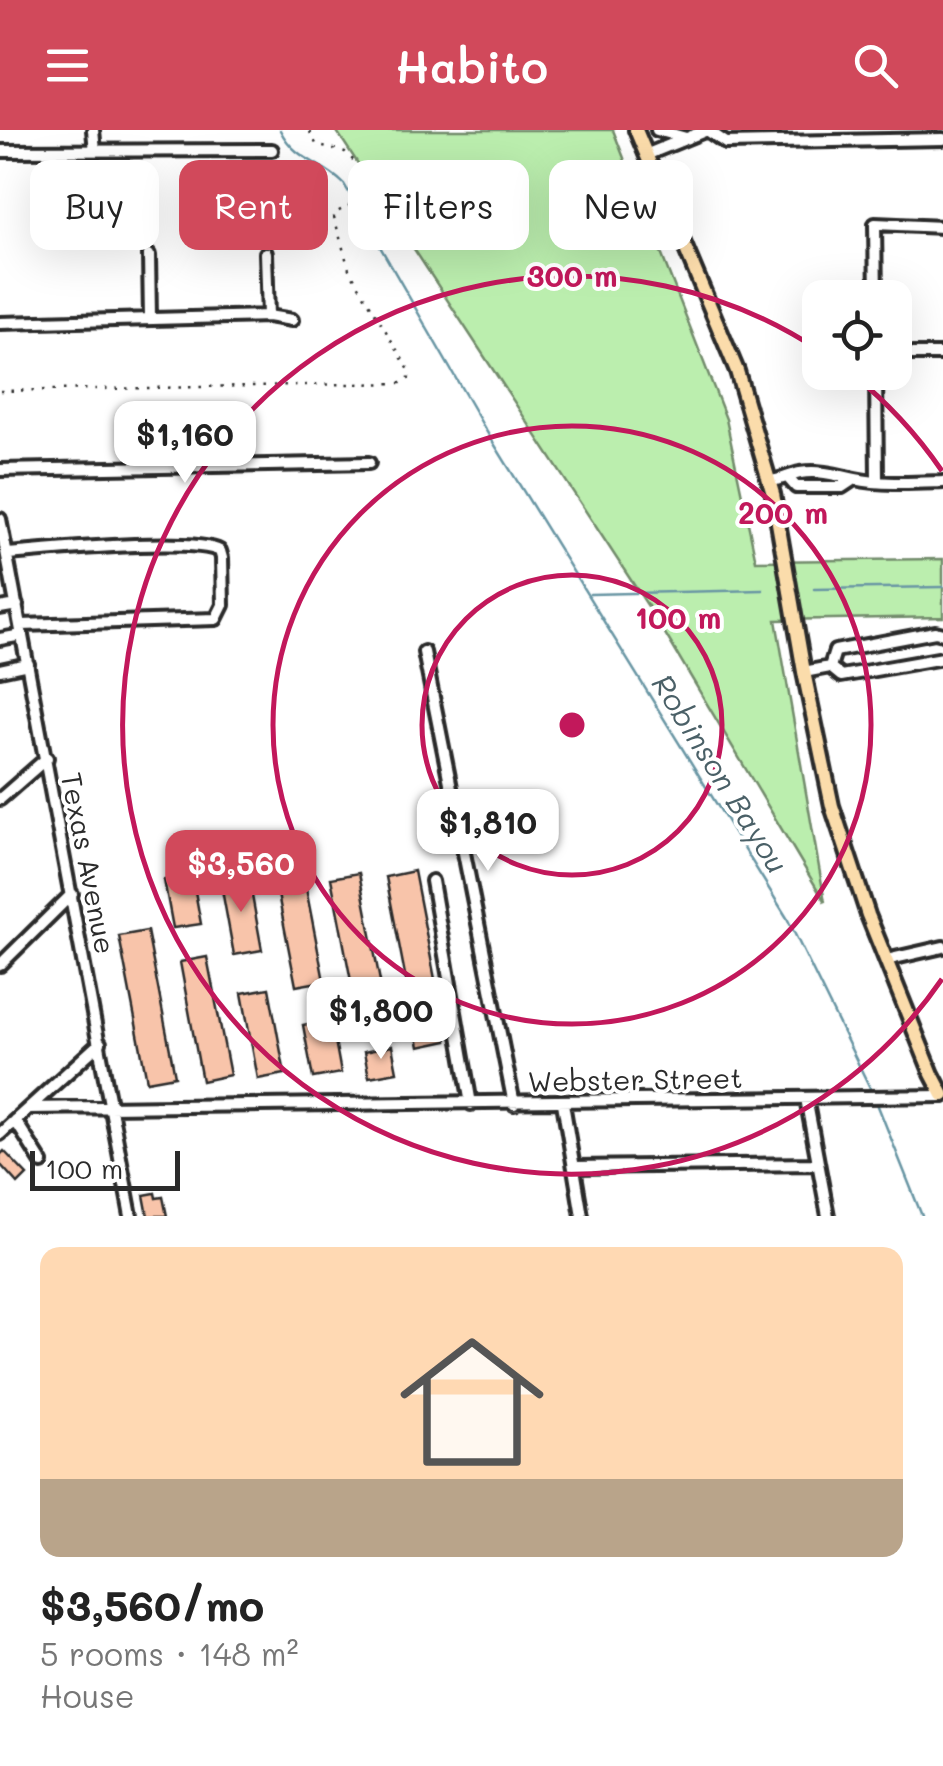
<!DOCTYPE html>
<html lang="en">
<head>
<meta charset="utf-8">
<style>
	:root { --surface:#fff; --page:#f6f6f6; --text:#222; --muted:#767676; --accent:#d1495b }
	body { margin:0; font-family:Mali,sans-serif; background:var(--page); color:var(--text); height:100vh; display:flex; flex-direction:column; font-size:38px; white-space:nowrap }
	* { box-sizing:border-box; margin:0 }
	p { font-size:32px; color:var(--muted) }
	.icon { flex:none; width:55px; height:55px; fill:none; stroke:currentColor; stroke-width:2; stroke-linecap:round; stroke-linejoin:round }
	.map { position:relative; height:1086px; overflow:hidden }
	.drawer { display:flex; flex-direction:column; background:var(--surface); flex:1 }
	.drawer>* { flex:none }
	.top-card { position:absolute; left:30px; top:30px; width:885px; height:90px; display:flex; gap:20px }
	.buttons { position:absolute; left:802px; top:150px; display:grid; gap:20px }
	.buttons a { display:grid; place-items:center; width:110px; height:110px; border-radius:20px; background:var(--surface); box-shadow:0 10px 40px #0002; font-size:50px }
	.scale { position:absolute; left:30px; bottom:25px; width:150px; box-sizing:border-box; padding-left:10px; border:5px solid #2b2b2b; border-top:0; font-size:28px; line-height:35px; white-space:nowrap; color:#2b2b2b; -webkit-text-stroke:8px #fff; paint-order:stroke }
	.price { position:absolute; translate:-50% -85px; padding:0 22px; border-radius:20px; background:#fff; color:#222; font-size:32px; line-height:65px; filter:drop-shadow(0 2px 5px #0008) }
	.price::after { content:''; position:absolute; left:50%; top:60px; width:30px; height:22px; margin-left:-15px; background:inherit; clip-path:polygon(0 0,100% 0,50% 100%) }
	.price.selected { background:var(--accent); color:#fff }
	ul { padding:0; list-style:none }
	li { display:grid; align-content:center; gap:20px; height:530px; padding:0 40px }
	li span { display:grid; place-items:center; height:310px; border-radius:20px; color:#555 }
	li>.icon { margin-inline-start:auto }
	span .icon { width:180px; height:180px; fill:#fffc; stroke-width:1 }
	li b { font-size:42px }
	.pill { padding:0 35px; border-radius:20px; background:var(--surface); box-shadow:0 10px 40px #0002; font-size:35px; line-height:90px }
	.pill.selected { background:var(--accent); color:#fff }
	header { display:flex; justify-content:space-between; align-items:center; height:130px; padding:0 40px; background:var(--accent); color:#fff; font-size:45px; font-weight:600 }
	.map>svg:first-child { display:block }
	.green { fill:#bbeeae; stroke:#738c6c; stroke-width:2.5 }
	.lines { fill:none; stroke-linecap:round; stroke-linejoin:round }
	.stream { stroke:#6996a4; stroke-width:2.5 }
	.building { fill:#f8c4aa; stroke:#2b2b2b; stroke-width:2.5 }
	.minor-casing { stroke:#2b2b2b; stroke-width:18 }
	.major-casing { stroke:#2b2b2b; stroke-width:20 }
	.path { stroke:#2b2b2b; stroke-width:2.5; stroke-dasharray:2.5 8; stroke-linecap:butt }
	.minor { stroke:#fff; stroke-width:10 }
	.major { stroke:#fbdcab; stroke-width:12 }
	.ring { fill:none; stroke:#c2185b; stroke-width:5 }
	.labels { text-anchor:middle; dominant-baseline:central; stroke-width:8; stroke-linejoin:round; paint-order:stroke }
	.street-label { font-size:28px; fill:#2b2b2b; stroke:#fff }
	.water-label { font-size:30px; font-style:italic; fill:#4a6067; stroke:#fff }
	.centre { fill:#c2185b; stroke:#fff; stroke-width:5 }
	.ring-label { font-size:30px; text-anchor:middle; font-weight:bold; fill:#c2185b; stroke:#fff; stroke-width:8; stroke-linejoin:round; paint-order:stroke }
</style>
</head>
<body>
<header><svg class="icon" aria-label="menu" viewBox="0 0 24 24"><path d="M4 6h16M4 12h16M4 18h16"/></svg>Habito<svg class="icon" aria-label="search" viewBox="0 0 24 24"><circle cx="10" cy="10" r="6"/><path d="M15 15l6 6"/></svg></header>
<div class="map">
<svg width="943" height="1086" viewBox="0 0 943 1086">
	<rect width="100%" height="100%" fill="#fff"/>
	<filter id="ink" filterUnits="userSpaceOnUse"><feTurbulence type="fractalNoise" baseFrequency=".01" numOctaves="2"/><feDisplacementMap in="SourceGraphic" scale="20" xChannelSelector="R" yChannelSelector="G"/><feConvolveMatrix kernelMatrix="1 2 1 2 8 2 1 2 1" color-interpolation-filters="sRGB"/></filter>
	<g filter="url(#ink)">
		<!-- green -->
		<path class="green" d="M336 0H613L726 289 756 431 943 429V487L776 490 825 772 657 490Z"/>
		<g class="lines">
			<!-- stream -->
			<path class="stream" d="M280 0C296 32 322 31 344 54L485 299 787 788 873 964
				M814 459 943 457
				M590 464 763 460
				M876 971 922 1086"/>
		</g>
		<!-- building -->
		<path class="building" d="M414 741 447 911 419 917 386 747Z
			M303 743 324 851 296 856 275 749Z
			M359 743 385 877 357 882 331 748Z
			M248 744 262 820 234 825 220 749Z
			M192 745 201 794 173 798 164 750Z
			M147 801 175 946 147 951 119 806Z
			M207 827 230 945 202 951 180 832Z
			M269 858 285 944 258 949 242 863Z
			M331 889 341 943 313 948 303 895Z
			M392 916 397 942 369 947 364 922Z
			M4 1021 27 1045 18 1054 0 1034V1025Z
			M155 1063 156 1068 163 1067 167 1086H148L144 1065Z"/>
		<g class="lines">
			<defs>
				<path id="minor" d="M93 0 95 21
					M657 0 686 8
					M707 0 726 13 943 9
					M0 21 272 20
					M648 24 707 0
					M266 123 268 186
					M149 125 150 188
					M876 168 875 94 943 97
					M0 193 268 186 292 190
					M895 224H943
					M876 242 877 349
					M0 340 369 333
					M789 349 796 357H842L854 349
					M770 351C781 350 790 345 800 343 819 340 837 345 855 349 883 355 914 353 943 352
					M0 389 131 1086
					M7 424C46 421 193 406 220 421L222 428 223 475 216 489 21 495
					M0 478 17 475
					M0 509 22 505
					M424 522 514 974
					M830 537 835 521 935 502 943 504
					M0 540 28 534
					M804 542 830 537 841 546 943 528
					M0 669 47 628
					M432 751 471 974
					M886 830 943 817
					M0 835 72 764
					M806 968 828 1086
					M563 973 582 1086
					M29 978 943 966
					M15 990 42 1033
					M0 1004 100 913
					M574 1037 818 1034"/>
				<path id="major" d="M636 0 737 241 773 364 804 542 832 676 868 785 932 944 943 965"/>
			</defs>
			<!-- minor casing -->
			<use href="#minor" class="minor-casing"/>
			<!-- major casing -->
			<use href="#major" class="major-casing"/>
			<!-- path -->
			<path class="path" d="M0 261 401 253 409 248V240L349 139 334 87 335 83 377 61V54L345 22 316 14 309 0"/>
			<!-- minor -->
			<use href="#minor" class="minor"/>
			<!-- major -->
			<use href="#major" class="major"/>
		</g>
	</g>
	<!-- distance rings -->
	<g class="ring">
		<circle cx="572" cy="595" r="150"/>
		<circle cx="572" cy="595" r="299"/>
		<path d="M942 849A449 449 0 1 1 820 221M852 244A449 449 0 0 1 942 341"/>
	</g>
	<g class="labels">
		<!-- street labels -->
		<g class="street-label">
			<text transform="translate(89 733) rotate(79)">Texas Avenue</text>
			<text transform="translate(635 949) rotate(-1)">Webster Street</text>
		</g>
		<!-- water labels -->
		<g class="water-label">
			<text transform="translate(721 643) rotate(58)">Robinson Bayou</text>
		</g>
	</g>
	<circle cx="572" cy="595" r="15" class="centre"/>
	<g class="ring-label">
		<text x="572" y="157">300 m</text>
		<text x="783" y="394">200 m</text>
		<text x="678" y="499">100 m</text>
	</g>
</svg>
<div class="buttons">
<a><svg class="icon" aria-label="locate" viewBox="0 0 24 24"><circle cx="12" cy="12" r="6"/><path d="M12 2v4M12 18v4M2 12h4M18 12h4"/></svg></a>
</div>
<div class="scale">100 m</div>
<b class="price" style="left:185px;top:356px">$1,160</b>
<b class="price" style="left:488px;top:744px">$1,810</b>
<b class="price selected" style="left:241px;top:785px">$3,560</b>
<b class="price" style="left:381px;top:932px">$1,800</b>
<div class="top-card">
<a class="pill">Buy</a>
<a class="pill selected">Rent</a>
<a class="pill">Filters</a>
<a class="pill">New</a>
</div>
</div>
<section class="drawer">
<ul>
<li><span style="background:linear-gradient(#ffd9b3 75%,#b9a48a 0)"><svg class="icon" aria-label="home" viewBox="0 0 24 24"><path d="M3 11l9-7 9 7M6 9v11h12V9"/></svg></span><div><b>$3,560/mo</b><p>5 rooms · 148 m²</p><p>House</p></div></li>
</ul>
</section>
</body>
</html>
